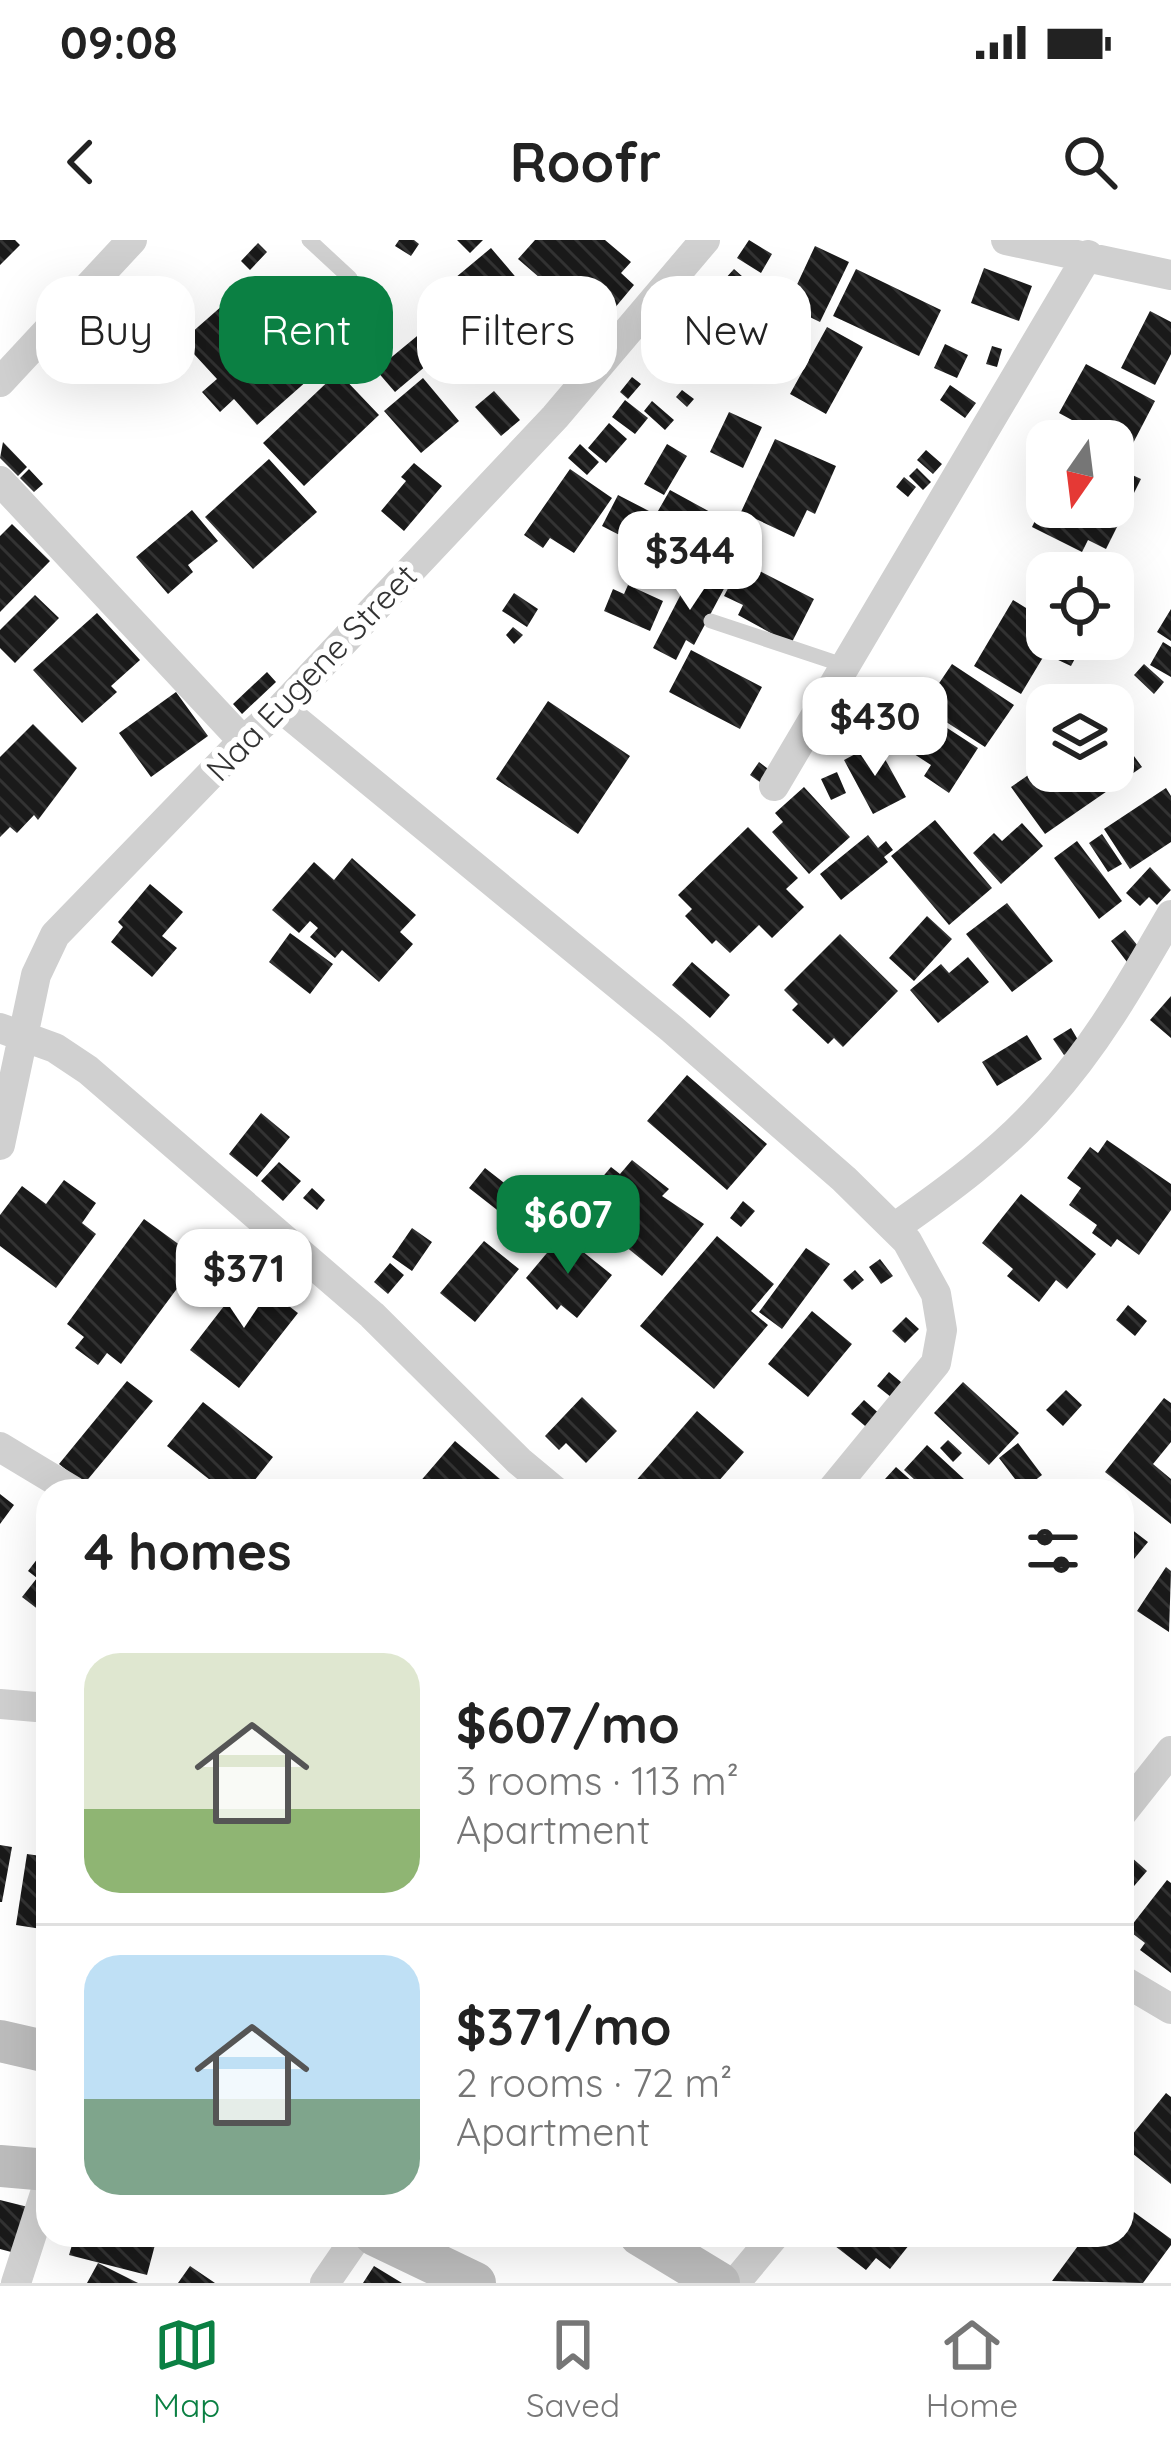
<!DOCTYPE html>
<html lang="en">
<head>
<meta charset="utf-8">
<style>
	:root { --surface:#fff; --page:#f6f6f6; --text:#222; --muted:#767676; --line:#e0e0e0; --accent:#0b8043 }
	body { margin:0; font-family:Quicksand,sans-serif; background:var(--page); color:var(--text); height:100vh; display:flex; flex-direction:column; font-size:45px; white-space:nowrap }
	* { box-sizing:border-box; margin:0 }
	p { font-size:39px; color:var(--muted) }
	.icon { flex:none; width:66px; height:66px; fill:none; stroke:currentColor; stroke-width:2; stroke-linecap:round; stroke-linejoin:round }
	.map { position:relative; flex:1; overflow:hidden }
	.panel { position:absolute; left:36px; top:1239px; width:1098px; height:768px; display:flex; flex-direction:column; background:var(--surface); border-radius:36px; box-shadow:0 12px 48px #0002 }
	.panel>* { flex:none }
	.guide { position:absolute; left:36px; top:36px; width:1101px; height:108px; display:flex; gap:24px }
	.needle { width:78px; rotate:194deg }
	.tools { position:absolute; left:1026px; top:180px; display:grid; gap:24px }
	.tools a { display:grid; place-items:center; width:108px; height:108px; border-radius:24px; background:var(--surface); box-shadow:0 12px 48px #0002; font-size:60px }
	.price { position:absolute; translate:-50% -102px; padding:0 27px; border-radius:24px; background:#fff; color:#222; font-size:39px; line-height:78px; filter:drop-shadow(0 3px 6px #0008) }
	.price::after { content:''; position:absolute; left:50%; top:72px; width:36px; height:27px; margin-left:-18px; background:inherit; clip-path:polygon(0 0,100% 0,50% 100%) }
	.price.current { background:var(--accent); color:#fff }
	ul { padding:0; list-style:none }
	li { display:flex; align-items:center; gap:36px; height:300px; padding:0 48px }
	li+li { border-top:3px solid var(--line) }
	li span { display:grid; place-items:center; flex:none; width:336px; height:240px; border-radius:36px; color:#555 }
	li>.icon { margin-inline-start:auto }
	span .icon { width:144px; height:144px; fill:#fffc; stroke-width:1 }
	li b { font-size:51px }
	h2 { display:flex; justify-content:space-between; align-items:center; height:144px; padding:0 48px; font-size:51px }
	.pill { padding:0 42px; border-radius:36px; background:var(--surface); box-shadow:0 12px 48px #0002; font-size:42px; line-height:108px }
	.pill.current { background:var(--accent); color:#fff }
	.status { display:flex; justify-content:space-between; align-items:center; height:84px; padding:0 60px; background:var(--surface); direction:ltr }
	.status svg { height:33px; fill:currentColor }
	header { display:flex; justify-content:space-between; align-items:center; height:156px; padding:0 48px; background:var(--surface); font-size:54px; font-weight:800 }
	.menu { display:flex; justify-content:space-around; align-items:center; height:168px; border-top:3px solid var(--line); background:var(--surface); font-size:33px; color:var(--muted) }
	.menu a { display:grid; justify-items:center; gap:6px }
	.menu .current { color:var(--accent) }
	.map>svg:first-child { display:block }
	.building { fill:url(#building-back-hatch) }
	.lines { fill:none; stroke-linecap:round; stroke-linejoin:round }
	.lane { stroke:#d0d0d0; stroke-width:15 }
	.street { stroke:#d0d0d0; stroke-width:30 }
	.secondary { stroke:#bdbdbd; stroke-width:42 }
	.labels { text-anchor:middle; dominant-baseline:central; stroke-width:12; stroke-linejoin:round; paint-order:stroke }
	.street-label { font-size:33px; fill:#333; stroke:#fff }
</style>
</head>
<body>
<div class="status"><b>09:08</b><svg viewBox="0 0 49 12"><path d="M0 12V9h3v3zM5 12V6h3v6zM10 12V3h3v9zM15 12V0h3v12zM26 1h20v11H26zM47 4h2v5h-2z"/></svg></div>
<header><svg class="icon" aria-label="back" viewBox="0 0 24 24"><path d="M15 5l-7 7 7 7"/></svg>Roofr<svg class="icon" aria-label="search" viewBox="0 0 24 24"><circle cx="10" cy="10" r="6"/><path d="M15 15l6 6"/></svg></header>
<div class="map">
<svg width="1171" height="2043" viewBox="0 0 1171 2043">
	<defs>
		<pattern id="building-back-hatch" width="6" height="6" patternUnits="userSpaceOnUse" patternTransform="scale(3)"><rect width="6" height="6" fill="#1a1a1a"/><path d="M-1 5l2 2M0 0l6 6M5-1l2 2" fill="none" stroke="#333"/></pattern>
	</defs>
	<rect width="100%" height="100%" fill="#fff"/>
	<!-- building -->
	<path class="building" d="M0 0H15L20 5 0 25Z
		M399 0H414L419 4 411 16 395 6Z
		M457 0H483L470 13Z
		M535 0H605L631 22 621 33 634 45 598 88 518 19Z
		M749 0 772 14 761 33 737 18Z
		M258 3 267 12 250 30 241 21Z
		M815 6 849 22 820 82 787 66Z
		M491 8 542 68 515 91 523 100 490 127 431 58Z
		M984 28 1032 46 1019 81 971 63Z
		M734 29 780 70 734 120 738 123 724 138 675 94Z
		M856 29 941 70 919 116 833 76Z
		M260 53 288 84 280 90 317 132 257 185 234 159 220 172 202 152 217 139 182 101 231 58 241 70Z
		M1150 71 1171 82V114L1155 145 1121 128Z
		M566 73 594 103 573 122 544 92Z
		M428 87 446 109 395 152 376 130Z
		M827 87 863 107 826 174 790 154Z
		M945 104 968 115 957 138 934 128Z
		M992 106 1002 109 997 127 986 124Z
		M462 117 468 124 457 134 451 127Z
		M1086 124 1155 161 1129 211 1059 173Z
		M338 132 379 175 304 246 263 203Z
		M632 137 641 144 628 159 620 152Z
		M423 138 459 181 421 213 384 171Z
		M950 145 976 163 965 178 940 160Z
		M682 150 694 159 687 167 676 157Z
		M494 151 520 180 501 196 475 167Z
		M625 160 648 178 635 194 612 177Z
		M652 161 674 180 665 190 644 171Z
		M729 172 762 187 743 228 710 212Z
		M609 183 627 199 606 223 588 208Z
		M775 199 836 226 815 274 807 270 794 297 741 272Z
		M3 202 27 227 18 236 0 218Z
		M580 204 599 222 587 235 568 218Z
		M667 204 687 216 664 255 644 244Z
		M1047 204V252L1028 243Z
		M926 210 942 224 933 234 917 220Z
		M269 219 317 272 253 329 205 277Z
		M414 223 442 246 404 291 381 271 406 241 401 237Z
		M1113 226 1141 239 1106 309 1088 300 1082 312 1032 287 1047 256V267H1113Z
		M917 228 931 242 923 250 909 236Z
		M29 229 43 244 34 252 20 238Z
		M570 229 612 258 574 313 550 298 543 308 524 295Z
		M904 237 916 247 908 257 896 247Z
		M670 250 712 273 700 294 658 271Z
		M618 255 649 271 633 302 602 286Z
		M192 270 218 301 188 325 193 332 168 354 136 317Z
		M651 273 696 294 672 345 652 336 662 316 637 304Z
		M12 284 50 321 0 372V296Z
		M742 322 814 359 791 404 738 375 743 365 724 356Z
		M695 327 727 343 694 405 686 400 676 420 653 408Z
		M628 345 663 361 650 391 604 371 613 349 624 354Z
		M514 353 538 369 527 387 502 371Z
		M35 355 59 378 15 423 0 408V390Z
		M1013 360 1047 381V399H1054L1021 454 974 426Z
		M1171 369V401L1157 392Z
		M97 373 140 420 111 446 117 452 82 483 33 430Z
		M513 387 523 395 514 404 506 395Z
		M1065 401 1080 409 1071 426 1056 419Z
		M1163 402 1171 407V437L1150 425Z
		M691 410 762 447 740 489 669 452Z
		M952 424 1014 465 985 507 923 467Z
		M1144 424 1164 442 1154 454 1134 435Z
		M267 432 276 442 242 474 233 464Z
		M849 449 858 473 837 481 827 457Z
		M176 452 208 496 151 537 119 493Z
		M548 461 630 516 578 594 496 539Z
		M921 471 978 508 949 553 924 536 931 525 914 514 917 509 903 499Z
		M857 478 864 496 836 506 830 488Z
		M33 484 77 528 38 580 34 575 17 593 10 587 0 597V517Z
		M1120 497 1142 527 1045 594 1011 547 1043 525 1055 542 1070 531H1113V501Z
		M876 503 906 557 873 574 844 520Z
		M759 522 776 535 767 547 750 535Z
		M837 532 846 553 831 560 821 539Z
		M804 547 850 597 809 634 772 592 783 582 775 573Z
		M1166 548 1171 556V602L1130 629 1104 589Z
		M935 580 992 648 949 685 891 616Z
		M1022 583 1043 606 1001 644 973 613 994 593 1002 601Z
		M748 587 798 638 786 649 804 667 772 698 759 685 730 713 716 700 712 704 685 676 692 669 678 655Z
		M1102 594 1122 624 1108 632 1089 603Z
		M868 595 878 608 886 601 893 610 884 617 888 622 841 660 820 634Z
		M1077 601 1122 661 1099 679 1054 618Z
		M352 618 416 675 400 692 413 704 379 742 342 710 335 718 310 697 318 688 310 681 299 693 272 670 314 622 334 640Z
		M1150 627 1171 650 1157 665 1149 657 1140 666 1126 653Z
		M150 644 183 672 162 696 177 708 152 737 111 702 123 687 118 682Z
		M1007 663 1053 721 1012 752 966 694Z
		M927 676 952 699 914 741 889 718Z
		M1125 690 1142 711 1127 722 1111 701Z
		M290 693 333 724 310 754 269 722Z
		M840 694 898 751 843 807 834 798 828 804 792 770 798 764 784 750Z
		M968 717 989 742 938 783 910 750 941 724 949 733Z
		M692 722 730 755 710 778 672 745Z
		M1171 756V798L1150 780Z
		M1071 788 1081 805 1064 815 1053 799Z
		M1027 795 1042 819 997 846 982 822Z
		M687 835 767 904 727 950 647 881Z
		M261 873 290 897 257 937 229 914Z
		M1107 900 1171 944V970L1139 1015 1117 999 1111 1007 1092 993 1097 985 1069 965 1081 948 1067 938 1090 907 1098 913Z
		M632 920 669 949 662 956 704 984 662 1036 577 967 611 927 620 934Z
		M279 922 301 941 283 961 261 941Z
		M485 928 553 981 537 1001 469 948Z
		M64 940 96 963 82 983 96 994 56 1048 0 1006V975L22 946 46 964Z
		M312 948 325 960 317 970 303 958Z
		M1021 954 1096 1014 1067 1049 1056 1040 1039 1062 1007 1036 1013 1029 982 1003Z
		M743 961 755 971 741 987 730 978Z
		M144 979 199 1019 121 1124 107 1113 98 1125 75 1108 84 1097 67 1084Z
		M412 988 432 1002 412 1031 392 1017Z
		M562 995 612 1035 577 1078 561 1065 557 1070 526 1038Z
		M717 996 774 1044 751 1071 768 1085 714 1149 640 1086Z
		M484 1001 519 1029 475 1082 440 1053Z
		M806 1008 830 1024 782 1089 759 1072Z
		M880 1019 893 1036 881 1044 869 1027Z
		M390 1023 404 1035 388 1054 374 1042Z
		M855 1030 864 1040 852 1050 843 1040Z
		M248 1035 298 1073 239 1148 190 1110Z
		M1128 1065 1147 1081 1135 1096 1116 1080Z
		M812 1071 852 1104 808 1157 768 1124Z
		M906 1077 919 1089 905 1103 892 1091Z
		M889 1132 907 1147 896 1161 877 1146Z
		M127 1141 153 1161 84 1244 59 1224Z
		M963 1142 1019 1193 989 1225 934 1173Z
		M1066 1150 1082 1165 1063 1186 1046 1170Z
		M582 1157 617 1191 586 1223 566 1203 559 1210 545 1196Z
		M1164 1158 1171 1163V1202L1153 1224 1171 1239V1284L1105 1232Z
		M864 1160 883 1177 871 1191 851 1174Z
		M203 1162 273 1217 246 1251H224L167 1206Z
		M697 1171 744 1212 710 1251H627Z
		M948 1200 962 1213 953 1222 940 1208Z
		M455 1201 514 1251H412Z
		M1018 1203 1042 1235 1021 1251H1015L1009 1244 1015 1239 999 1218Z
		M927 1205 977 1251H927L904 1230Z
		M896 1227 923 1251H874Z
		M0 1254 14 1265 0 1284Z
		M1122 1282 1148 1302 1129 1325 1122 1320Z
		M48 1305V1377L22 1357 37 1338 28 1331Z
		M1166 1327 1171 1331 1169 1392 1137 1371Z
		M1122 1328 1132 1345 1122 1367Z
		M0 1605 12 1607 2 1662H0Z
		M1122 1609 1147 1631 1122 1660Z
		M27 1614 48 1617V1690L16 1685Z
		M1167 1640 1171 1643V1733L1140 1710 1145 1703 1128 1690Z
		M1166 1853 1171 1857V1944L1123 1906Z
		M0 1960 28 1967 15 2013 0 2009Z
		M1127 1967 1171 1999V2005L1143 2043 1052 2041 1086 1995H1122V1975Z
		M75 1995H134L156 2001 147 2035 69 2015Z
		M844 1995H917L890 2029 876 2018 866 2030 835 2006Z
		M98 2023 138 2043H87Z
		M190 2026 215 2043H178Z
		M374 2026 402 2043H363Z"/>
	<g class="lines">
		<!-- lane -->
		<path class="lane" d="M309 0 350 38
			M711 381 843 425"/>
		<!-- street -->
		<path class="street" d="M1006 0 1171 35
			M0 142 132 0
			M0 241 243 501
			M281 468 672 789 844 939 907 1001 936 1054 942 1090 936 1123 831 1251
			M774 546 1088 15
			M0 788 55 808 88 830 372 1075 519 1221 555 1251
			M0 905 36 735 55 695 243 501 281 468 555 177 705 0
			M894 988C947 951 1002 911 1045 862 1096 806 1133 741 1171 675
			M0 1207 73 1251
			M0 1464 48 1468
			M1122 1573 1171 1511
			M1122 1740 1171 1769
			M16 2043 48 1944
			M325 2043 358 1995
			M735 2043 775 1995"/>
		<!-- secondary -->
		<path class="secondary" d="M0 1801 48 1812
			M0 1926 48 1930
			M375 1995 475 2043
			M640 1995 719 2043"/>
	</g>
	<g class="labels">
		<!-- street labels -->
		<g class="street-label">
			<text transform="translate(311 432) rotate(-46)">Naa Eugene Street</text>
		</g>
	</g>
</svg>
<div class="tools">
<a><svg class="needle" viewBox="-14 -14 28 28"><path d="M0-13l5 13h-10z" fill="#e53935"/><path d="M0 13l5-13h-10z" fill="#767676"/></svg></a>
<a><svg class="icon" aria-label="locate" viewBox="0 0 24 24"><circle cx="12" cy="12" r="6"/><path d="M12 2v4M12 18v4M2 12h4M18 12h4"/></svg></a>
<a><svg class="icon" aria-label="layers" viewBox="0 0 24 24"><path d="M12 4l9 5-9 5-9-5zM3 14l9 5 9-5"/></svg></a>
</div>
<b class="price" style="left:690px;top:373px">$344</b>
<b class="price" style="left:875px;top:539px">$430</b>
<b class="price current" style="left:568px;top:1037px">$607</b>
<b class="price" style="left:244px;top:1091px">$371</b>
<div class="guide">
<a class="pill">Buy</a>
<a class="pill current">Rent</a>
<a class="pill">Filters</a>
<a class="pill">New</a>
</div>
<section class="panel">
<h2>4 homes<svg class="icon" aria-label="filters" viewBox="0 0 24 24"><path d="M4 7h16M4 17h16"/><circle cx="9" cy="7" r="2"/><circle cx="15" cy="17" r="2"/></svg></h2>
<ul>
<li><span style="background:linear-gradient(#dfe7d0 65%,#8fb573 0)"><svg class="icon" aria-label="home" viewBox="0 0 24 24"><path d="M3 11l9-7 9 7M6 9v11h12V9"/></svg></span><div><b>$607/mo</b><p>3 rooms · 113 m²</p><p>Apartment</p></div></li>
<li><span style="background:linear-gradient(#bfe0f5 60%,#7fa58c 0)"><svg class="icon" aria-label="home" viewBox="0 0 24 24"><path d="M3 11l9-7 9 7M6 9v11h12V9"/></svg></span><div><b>$371/mo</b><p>2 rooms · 72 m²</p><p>Apartment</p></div></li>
</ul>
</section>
</div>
<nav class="menu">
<a class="current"><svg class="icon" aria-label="map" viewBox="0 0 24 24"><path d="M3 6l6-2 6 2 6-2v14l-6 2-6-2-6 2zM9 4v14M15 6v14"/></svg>Map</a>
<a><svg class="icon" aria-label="saved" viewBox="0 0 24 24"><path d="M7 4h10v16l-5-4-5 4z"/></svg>Saved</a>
<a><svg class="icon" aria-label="home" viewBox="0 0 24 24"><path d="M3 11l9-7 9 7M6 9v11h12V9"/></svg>Home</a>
</nav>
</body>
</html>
